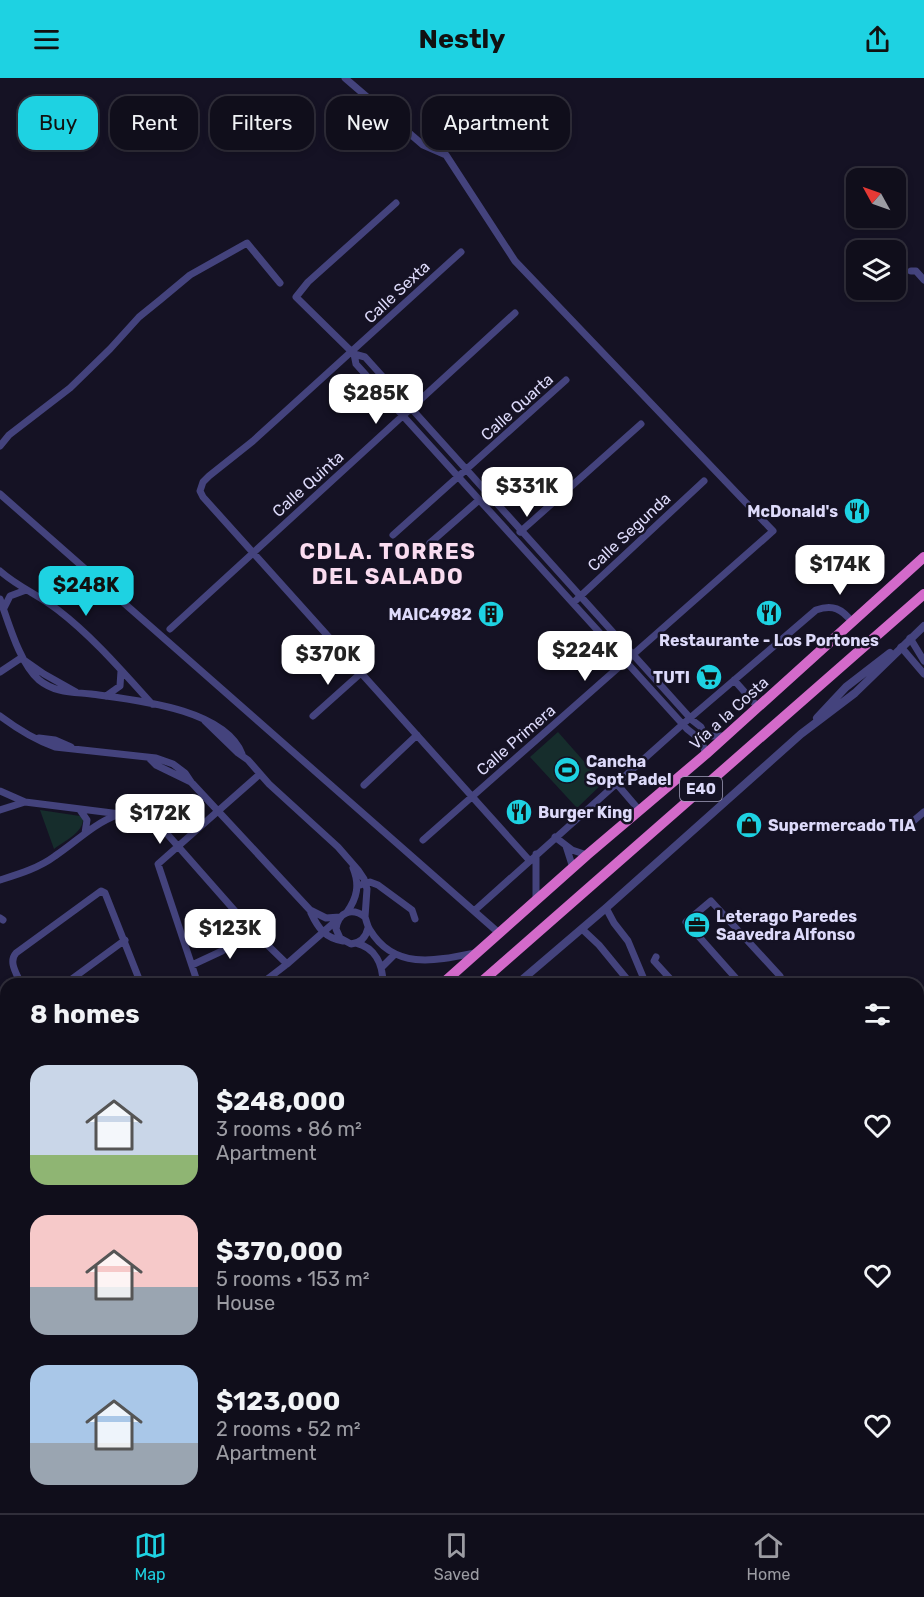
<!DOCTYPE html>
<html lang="en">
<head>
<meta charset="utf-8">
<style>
	:root { --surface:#100e1b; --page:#1e1c28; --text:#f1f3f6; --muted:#9c9ca3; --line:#302e3a; --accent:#1ed2e2 }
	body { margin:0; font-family:Rubik,sans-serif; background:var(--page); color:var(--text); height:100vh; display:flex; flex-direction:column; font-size:22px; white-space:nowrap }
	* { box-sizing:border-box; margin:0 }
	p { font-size:20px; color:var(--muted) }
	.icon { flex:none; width:33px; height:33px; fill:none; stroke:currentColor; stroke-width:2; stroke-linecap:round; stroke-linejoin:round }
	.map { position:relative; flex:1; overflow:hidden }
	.drawer { position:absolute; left:0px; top:900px; width:924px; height:536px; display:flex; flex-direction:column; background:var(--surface); border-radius:18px 18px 0 0; box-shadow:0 3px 9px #0003,0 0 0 2px var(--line) }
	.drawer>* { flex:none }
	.hud { position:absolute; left:18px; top:18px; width:600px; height:54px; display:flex; gap:12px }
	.needle { width:39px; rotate:310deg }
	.fabs { position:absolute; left:846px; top:90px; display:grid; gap:12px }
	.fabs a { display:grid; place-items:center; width:60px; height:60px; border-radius:12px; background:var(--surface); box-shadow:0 3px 9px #0003,0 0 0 2px var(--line); font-size:30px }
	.price { position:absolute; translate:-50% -51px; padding:0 14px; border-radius:12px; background:#fff; color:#222; font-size:20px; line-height:39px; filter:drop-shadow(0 2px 3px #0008) }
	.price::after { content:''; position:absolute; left:50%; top:36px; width:18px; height:14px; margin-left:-9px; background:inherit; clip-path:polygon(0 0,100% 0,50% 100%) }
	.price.selected { background:var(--accent); color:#111 }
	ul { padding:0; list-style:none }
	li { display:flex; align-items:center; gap:18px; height:150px; padding:0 30px }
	li span { display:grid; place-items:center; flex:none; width:168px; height:120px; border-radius:18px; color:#555 }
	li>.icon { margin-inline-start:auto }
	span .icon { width:72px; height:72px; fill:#fffc; stroke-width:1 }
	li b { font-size:26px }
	h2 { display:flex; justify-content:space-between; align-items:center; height:72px; padding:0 30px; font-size:26px }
	.tag { padding:0 21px; border-radius:18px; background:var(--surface); box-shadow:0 3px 9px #0003,0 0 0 2px var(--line); font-size:21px; line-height:54px }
	.tag.selected { background:var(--accent); color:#111 }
	header { display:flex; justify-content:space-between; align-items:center; height:78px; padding:0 30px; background:var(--accent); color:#111; font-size:27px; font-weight:700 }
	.menu { display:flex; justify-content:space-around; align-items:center; height:84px; border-top:2px solid var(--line); background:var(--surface); font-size:16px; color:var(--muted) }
	.menu a { display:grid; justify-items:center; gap:3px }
	.menu .selected { color:var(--accent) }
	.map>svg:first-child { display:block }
	.green { fill:#162d2c }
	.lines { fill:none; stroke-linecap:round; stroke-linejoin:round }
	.minor { stroke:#44437d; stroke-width:7 }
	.tertiary { stroke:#44437d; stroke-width:8 }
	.trunk { stroke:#d36aca; stroke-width:10 }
	.labels { text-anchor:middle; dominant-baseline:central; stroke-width:5; stroke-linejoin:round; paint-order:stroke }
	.shield { fill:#151224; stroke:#a19eba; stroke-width:1.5 }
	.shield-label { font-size:15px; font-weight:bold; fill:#dddafa }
	.street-label { font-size:16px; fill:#dddafa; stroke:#151224 }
	.poi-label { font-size:16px; font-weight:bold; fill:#dddafa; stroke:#151224; text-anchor:start }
	.district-label { font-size:22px; font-weight:bold; letter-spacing:1.5px; fill:#fadcf0; stroke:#151224 }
</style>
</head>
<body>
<header><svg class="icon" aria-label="menu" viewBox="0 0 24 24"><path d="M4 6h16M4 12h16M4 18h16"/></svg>Nestly<svg class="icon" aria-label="share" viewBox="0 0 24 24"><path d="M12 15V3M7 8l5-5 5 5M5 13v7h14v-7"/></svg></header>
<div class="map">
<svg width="924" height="1435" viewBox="0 0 924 1435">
	<rect width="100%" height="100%" fill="#151224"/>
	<!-- green -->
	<path class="green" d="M558 654 603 705 577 730 530 679Z
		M40 732 80 738 83 741C83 755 64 763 54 771Z
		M507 1430H549L551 1435H509Z"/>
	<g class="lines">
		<!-- minor -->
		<path class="minor" d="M345 0 423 67 446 77 515 183 773 453 423 762
			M396 125 308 204 296 219 354 276 356 286 687 651 701 662 706 676
			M461 174 253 363 209 398 203 404 200 413 203 419 529 782
			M911 193H916L924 202
			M354 276 365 279 692 642 701 649 703 654 712 658H725
			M0 368 9 357 70 310 110 271 139 239 160 222 190 197 247 165 280 205
			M0 416 500 856
			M520 454 641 346
			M393 457 566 302
			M430 465 479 422
			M0 493C18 509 39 517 58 532 93 559 122 593 152 626
			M0 521C9 546 20 586 39 602 55 615 73 614 91 616 134 622 224 630 242 676
			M573 525 704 403
			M4 530 10 518 26 512
			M170 551 515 235
			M910 560 924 583
			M901 569 924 596
			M24 582 44 596 76 614
			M0 594 21 580
			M734 602 758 629
			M106 618 120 608 121 593
			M0 638C16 650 35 662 55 669L156 680 173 686 185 695 191 704 310 832 326 840 340 839
			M313 638 361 595
			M205 643 238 675 248 682 269 706 338 769 358 792 364 801 367 811 365 839
			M39 660 55 662 71 669
			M149 680 156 687 191 704
			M616 705 640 733
			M364 707 417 657
			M0 713 25 724 136 738 151 743 161 749 250 850 287 886
			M0 732 25 724
			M80 732 87 742 85 755
			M904 751 924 734
			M555 759 572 772 587 777
			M566 768 573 790
			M536 776V822
			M0 802C19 796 39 790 55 778 76 764 93 746 117 737
			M357 808 370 804 378 807 412 832 415 841
			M606 830 614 845 628 863 646 906
			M474 833 683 646 816 532C833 526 842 531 852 544
			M347 834C357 820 360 807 353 790
			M311 835C318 850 325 860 343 863
			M0 840 3 842
			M368 850C366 859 361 865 351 866L340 860 336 851C338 834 352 829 365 839 367 844 367 848 370 852 394 892 435 883 474 875
			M582 851 599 867 631 906
			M356 865C376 870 383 887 383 906
			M656 879 654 883 675 906
			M192 887 222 873 250 850
			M382 889 394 877
			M21 906C17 896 8 884 16 875L101 813 105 815 141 906
			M65 906 125 862
			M198 906 158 786 260 696
			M261 906 287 886 337 842
			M741 906 686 844 711 823 780 898 771 906
			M918 947 924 942
			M918 974 924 980
			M0 1036 4 1035
			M918 1055 924 1049
			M918 1066 924 1061
			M0 1086 6 1084
			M0 1092 6 1099
			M4 1110 6 1108
			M918 1152V1153
			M0 1158 6 1164
			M918 1174 924 1173
			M66 1430 70 1435
			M78 1430 82 1435
			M269 1430 273 1435
			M328 1430 332 1435
			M342 1430 347 1435
			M445 1430 448 1435
			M568 1430H569
			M652 1430 654 1435
			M664 1430 666 1435
			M184 1435 191 1430
			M373 1435 378 1430
			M746 1435 764 1430
			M769 1435 778 1430"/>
		<!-- tertiary -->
		<path class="tertiary" d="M817 640 846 609 890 575
			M517 906 606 830 801 656 855 615 924 548
			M0 1362 6 1357"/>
		<!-- trunk -->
		<path class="trunk" d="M442 906 587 777 706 676 924 479
			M479 906 924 516
			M0 1297 6 1292
			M0 1332 6 1327"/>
	</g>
	<!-- icons -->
	<defs>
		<symbol id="restaurant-disc" viewBox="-11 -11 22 22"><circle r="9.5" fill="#1ed2e2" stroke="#151224"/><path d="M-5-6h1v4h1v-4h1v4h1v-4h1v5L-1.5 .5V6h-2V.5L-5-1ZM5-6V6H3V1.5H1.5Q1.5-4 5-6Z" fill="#111"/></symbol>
		<symbol id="building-disc" viewBox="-11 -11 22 22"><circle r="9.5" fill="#1ed2e2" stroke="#151224"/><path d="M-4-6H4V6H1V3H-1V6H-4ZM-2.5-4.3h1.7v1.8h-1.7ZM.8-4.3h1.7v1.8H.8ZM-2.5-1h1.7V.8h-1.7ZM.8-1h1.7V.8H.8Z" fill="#111"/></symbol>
		<symbol id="supermarket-disc" viewBox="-11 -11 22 22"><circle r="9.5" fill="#1ed2e2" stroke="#151224"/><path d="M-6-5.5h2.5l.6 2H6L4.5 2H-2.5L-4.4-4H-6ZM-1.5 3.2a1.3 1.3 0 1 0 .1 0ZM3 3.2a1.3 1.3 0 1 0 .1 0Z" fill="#111"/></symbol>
		<symbol id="stadium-disc" viewBox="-11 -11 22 22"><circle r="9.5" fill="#1ed2e2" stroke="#151224"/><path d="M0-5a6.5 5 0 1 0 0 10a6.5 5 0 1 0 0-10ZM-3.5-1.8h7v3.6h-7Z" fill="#111"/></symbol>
		<symbol id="shop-disc" viewBox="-11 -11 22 22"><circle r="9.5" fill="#1ed2e2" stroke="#151224"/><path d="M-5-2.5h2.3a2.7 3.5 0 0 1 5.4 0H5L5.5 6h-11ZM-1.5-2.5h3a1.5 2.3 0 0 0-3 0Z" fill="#111"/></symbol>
		<symbol id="office-disc" viewBox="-11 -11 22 22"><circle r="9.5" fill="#1ed2e2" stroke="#151224"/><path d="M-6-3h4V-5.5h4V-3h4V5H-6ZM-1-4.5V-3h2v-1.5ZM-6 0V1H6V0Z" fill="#111"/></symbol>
	</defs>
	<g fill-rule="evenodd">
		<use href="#restaurant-disc" x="842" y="418" width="30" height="30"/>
		<use href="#restaurant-disc" x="754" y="520" width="30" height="30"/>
		<use href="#building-disc" x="476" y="521" width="30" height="30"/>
		<use href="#supermarket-disc" x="694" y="584" width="30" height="30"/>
		<use href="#stadium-disc" x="552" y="677" width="30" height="30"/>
		<use href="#restaurant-disc" x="504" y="719" width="30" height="30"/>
		<use href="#shop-disc" x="734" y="732" width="30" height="30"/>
		<use href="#office-disc" x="682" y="832" width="30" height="30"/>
	</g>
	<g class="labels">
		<!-- shield labels -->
		<rect class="shield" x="680" y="699" width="42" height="24" rx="4.5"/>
		<g class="shield-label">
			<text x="701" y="711">E40</text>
		</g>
		<!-- street labels -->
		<g class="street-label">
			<text transform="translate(397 214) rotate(-43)">Calle Sexta</text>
			<text transform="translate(517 329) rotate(-42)">Calle Quarta</text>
			<text transform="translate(308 406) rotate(-42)">Calle Quinta</text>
			<text transform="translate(629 454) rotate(-43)">Calle Segunda</text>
			<text transform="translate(729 635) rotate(-42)">Vía a la Costa</text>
			<text transform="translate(516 662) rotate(-41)">Calle Primera</text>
		</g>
		<!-- poi labels -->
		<g class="poi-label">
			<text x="838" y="433" text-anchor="end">McDonald's</text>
			<text x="472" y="536" text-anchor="end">MAIC4982</text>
			<text x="769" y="562" text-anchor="middle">Restaurante - Los Portones</text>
			<text x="690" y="599" text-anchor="end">TUTI</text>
			<text x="586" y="683">Cancha<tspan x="586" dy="18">Sopt Padel</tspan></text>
			<text x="538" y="734">Burger King</text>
			<text x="768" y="747">Supermercado TIA</text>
			<text x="716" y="838">Leterago Paredes<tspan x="716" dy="18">Saavedra Alfonso</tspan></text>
		</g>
		<!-- district labels -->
		<g class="district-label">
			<text x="388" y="473">CDLA. TORRES<tspan x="388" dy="25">DEL SALADO</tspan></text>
		</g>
	</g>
</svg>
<div class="fabs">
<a><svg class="needle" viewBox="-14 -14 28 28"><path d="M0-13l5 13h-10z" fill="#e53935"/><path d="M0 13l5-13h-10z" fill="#9c9ca3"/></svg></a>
<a><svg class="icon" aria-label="layers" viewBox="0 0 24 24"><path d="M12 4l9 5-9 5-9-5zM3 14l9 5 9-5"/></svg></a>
</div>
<b class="price" style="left:376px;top:347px">$285K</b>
<b class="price" style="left:527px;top:440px">$331K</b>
<b class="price" style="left:840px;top:518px">$174K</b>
<b class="price selected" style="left:86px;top:539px">$248K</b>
<b class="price" style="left:585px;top:604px">$224K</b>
<b class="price" style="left:328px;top:608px">$370K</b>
<b class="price" style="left:160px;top:767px">$172K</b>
<b class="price" style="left:230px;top:882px">$123K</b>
<div class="hud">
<a class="tag selected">Buy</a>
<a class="tag">Rent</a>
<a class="tag">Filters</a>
<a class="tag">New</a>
<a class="tag">Apartment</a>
</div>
<section class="drawer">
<h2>8 homes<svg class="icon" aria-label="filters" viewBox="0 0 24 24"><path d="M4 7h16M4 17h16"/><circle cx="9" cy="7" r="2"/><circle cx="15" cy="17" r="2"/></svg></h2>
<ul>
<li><span style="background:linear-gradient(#c9d6e8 75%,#8fb573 0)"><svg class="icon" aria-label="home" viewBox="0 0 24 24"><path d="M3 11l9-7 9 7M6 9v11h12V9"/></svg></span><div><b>$248,000</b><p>3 rooms · 86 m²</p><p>Apartment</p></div><svg class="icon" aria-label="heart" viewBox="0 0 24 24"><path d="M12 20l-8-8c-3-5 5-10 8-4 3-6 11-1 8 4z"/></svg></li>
<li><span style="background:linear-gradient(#f6c9c9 60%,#9aa5b1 0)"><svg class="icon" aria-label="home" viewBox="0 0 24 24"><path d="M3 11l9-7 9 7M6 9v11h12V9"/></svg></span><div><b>$370,000</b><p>5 rooms · 153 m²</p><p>House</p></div><svg class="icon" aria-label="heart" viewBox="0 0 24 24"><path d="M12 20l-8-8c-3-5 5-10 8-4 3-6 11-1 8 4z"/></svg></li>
<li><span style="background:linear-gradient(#a9c7e8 65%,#9aa5b1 0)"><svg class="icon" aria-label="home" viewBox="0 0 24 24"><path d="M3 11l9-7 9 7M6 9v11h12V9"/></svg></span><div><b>$123,000</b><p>2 rooms · 52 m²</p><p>Apartment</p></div><svg class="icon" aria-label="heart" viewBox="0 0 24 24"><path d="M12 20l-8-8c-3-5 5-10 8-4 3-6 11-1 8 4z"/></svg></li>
</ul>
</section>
</div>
<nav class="menu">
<a class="selected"><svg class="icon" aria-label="map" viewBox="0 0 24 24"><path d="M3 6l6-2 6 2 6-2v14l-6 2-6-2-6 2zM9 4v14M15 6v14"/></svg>Map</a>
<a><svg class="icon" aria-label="saved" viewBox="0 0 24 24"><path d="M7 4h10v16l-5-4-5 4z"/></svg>Saved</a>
<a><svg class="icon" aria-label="home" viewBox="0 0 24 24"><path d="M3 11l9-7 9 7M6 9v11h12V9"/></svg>Home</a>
</nav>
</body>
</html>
